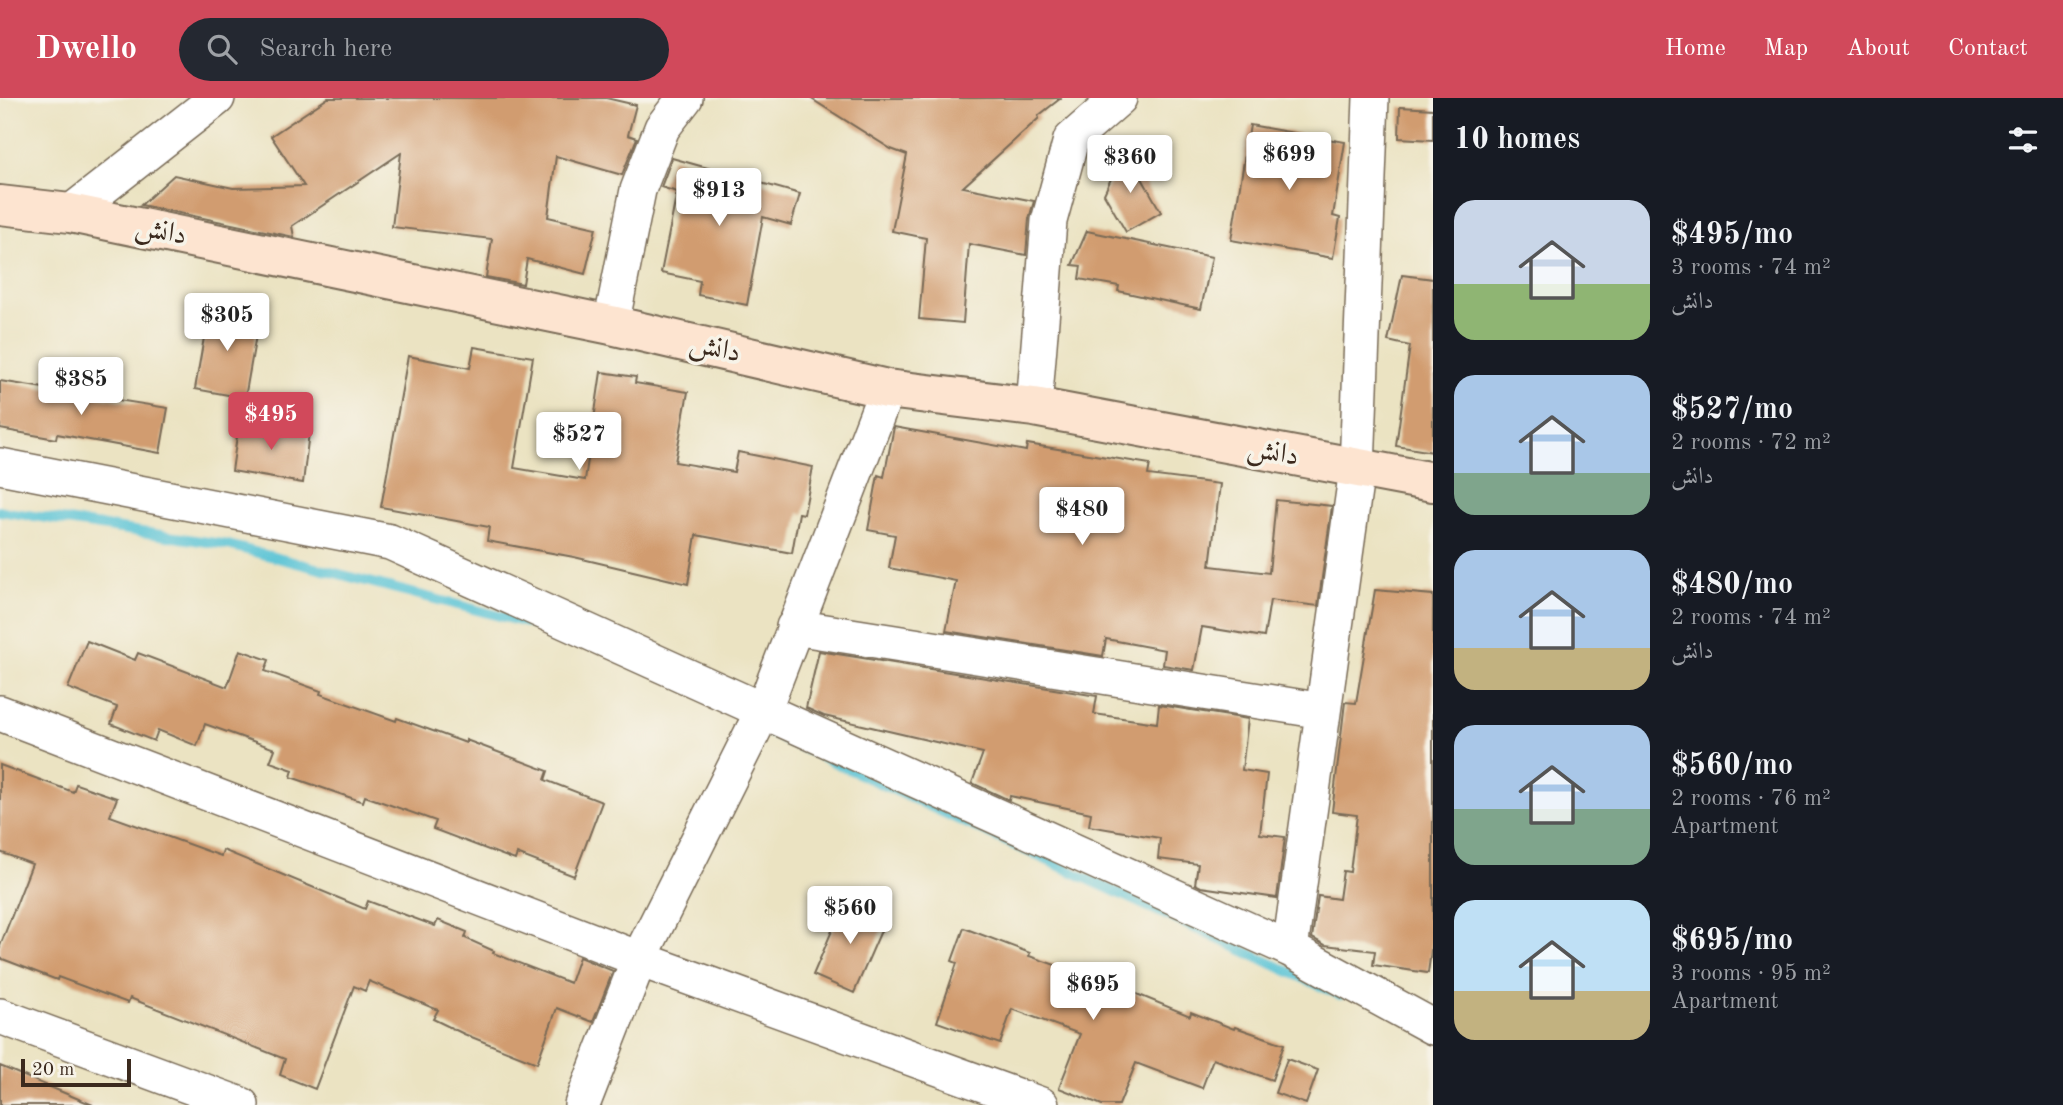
<!DOCTYPE html>
<html lang="en">
<head>
<meta charset="utf-8">
<style>
	:root { --surface:#171b24; --page:#242831; --text:#f1f3f6; --muted:#9ea1a6; --accent:#d1495b }
	body { margin:0; font-family:"Old Standard TT",Amiri,serif; background:var(--page); color:var(--text); height:100vh; display:flex; flex-direction:column; font-size:26px; white-space:nowrap }
	* { box-sizing:border-box; margin:0 }
	p { font-size:23px; color:var(--muted) }
	.icon { flex:none; width:38px; height:38px; fill:none; stroke:currentColor; stroke-width:2; stroke-linecap:round; stroke-linejoin:round }
	.map { position:relative; flex:1; overflow:hidden }
	.sheet { display:flex; flex-direction:column; background:var(--surface); width:630px }
	.sheet>* { flex:none }
	.scale { position:absolute; left:21px; bottom:18px; width:110px; box-sizing:border-box; padding-left:7px; border:4px solid #3b2a1e; border-top:0; font-size:19px; line-height:24px; white-space:nowrap; color:#3b2a1e; -webkit-text-stroke:5px #f7f3e8; paint-order:stroke }
	.price { position:absolute; translate:-50% -60px; padding:0 16px; border-radius:7px; background:#fff; color:#222; font-size:23px; line-height:46px; filter:drop-shadow(0 2px 4px #0008) }
	.price::after { content:''; position:absolute; left:50%; top:42px; width:21px; height:16px; margin-left:-10px; background:inherit; clip-path:polygon(0 0,100% 0,50% 100%) }
	.price.on { background:var(--accent); color:#fff }
	ul { padding:0; list-style:none }
	li { display:flex; align-items:center; gap:21px; height:175px; padding:0 21px }
	li span { display:grid; place-items:center; flex:none; width:196px; height:140px; border-radius:21px; color:#555 }
	li>.icon { margin-inline-start:auto }
	span .icon { width:84px; height:84px; fill:#fffc; stroke-width:1 }
	li b { font-size:30px }
	h2 { display:flex; justify-content:space-between; align-items:center; height:84px; padding:0 21px; font-size:30px }
	header { display:flex; align-items:center; gap:42px; box-sizing:border-box; height:98px; padding:0 35px; background:var(--accent); color:#fff }
	header strong { font-size:33px }
	nav { display:flex; gap:38px; margin-inline-start:auto; font-size:24px }
	.search { width:490px; height:63px; background:var(--page); display:flex; align-items:center; gap:18px; box-sizing:border-box; padding:0 24px; border-radius:38px; color:var(--muted); font-size:26px }
	main { display:flex; flex:1; min-height:0 }
	.map>svg:first-child { display:block }
	.lines { fill:none; stroke-linecap:round; stroke-linejoin:round }
	.stream { stroke:#5bc4d6; stroke-width:10 }
	.building { fill:#d19c6f }
	.street-casing { stroke:#796b57; stroke-width:38 }
	.secondary-casing { stroke:#796b57; stroke-width:42 }
	.street { stroke:#fff; stroke-width:35 }
	.secondary { stroke:#fde4d0; stroke-width:38 }
	.labels { text-anchor:middle; dominant-baseline:central; stroke-width:7; stroke-linejoin:round; paint-order:stroke }
	.street-label { font-size:28px; fill:#3b2a1e; stroke:#f7f3e8 }
</style>
</head>
<body>
<header>
<strong>Dwello</strong>
<div class="search"><svg class="icon" aria-label="search" viewBox="0 0 24 24"><circle cx="10" cy="10" r="6"/><path d="M15 15l6 6"/></svg>Search here</div>
<nav><a>Home</a><a>Map</a><a>About</a><a>Contact</a></nav>
</header>
<main>
<div class="map">
<svg width="1433" height="1007" viewBox="0 0 1433 1007">
	<rect width="100%" height="100%" fill="#f7f3e8"/>
	<filter id="ink" filterUnits="userSpaceOnUse"><feTurbulence type="fractalNoise" baseFrequency=".0143" numOctaves="2"/><feDisplacementMap in="SourceGraphic" scale="14" xChannelSelector="R" yChannelSelector="G"/><feConvolveMatrix kernelMatrix="1 2 1 2 8 2 1 2 1" color-interpolation-filters="sRGB"/></filter>
	<filter id="wash" filterUnits="userSpaceOnUse"><feTurbulence type="fractalNoise" baseFrequency=".00686" numOctaves="4" result="noise"/><feDisplacementMap in="SourceGraphic" scale="28" xChannelSelector="R" yChannelSelector="G"/><feGaussianBlur stdDeviation="1.57" result="paint"/><feColorMatrix in="noise" values="0 0 0 0 0 0 0 0 0 0 0 0 0 0 0 0 0 1.4 0 .05"/><feComposite in="paint" operator="in"/></filter>
	<g filter="url(#wash)">
		<rect width="100%" height="100%" fill="#ebe3c2"/>
		<g class="lines">
			<!-- stream -->
			<path class="stream" d="M0 413 228 447 538 528
				M766 633 1340 897"/>
		</g>
		<g id="blocks">
			<!-- building -->
			<path class="building" d="M328 0H606L636 7 628 37 637 40 622 77 556 58 548 119 596 130 585 176 527 161 523 186 486 179 492 141 392 129 401 55 292 128 294 139 141 107 174 77 233 90 304 88 271 38Z
				M810 0H1061L1038 18 1039 20 963 89 1034 103 1029 121 1026 157 969 146 963 225 919 221 926 140 892 133 907 57 891 51Z
				M1400 9 1433 11V42L1399 40Z
				M1250 27 1345 44 1333 118 1340 120 1333 160 1231 142Z
				M1125 50 1161 114 1126 134 1104 96Z
				M672 60 800 96 791 127 763 119 747 207 698 197 700 183 661 175 677 94 661 89Z
				M1087 133 1212 159 1201 211 1118 193 1119 188 1079 181 1081 168 1072 167Z
				M1402 177 1433 181V354L1396 348 1410 248 1388 243Z
				M209 211 259 220 245 300 195 291Z
				M474 249 533 259 514 370 585 382 601 274 636 279 635 285 688 294 675 364 734 374 738 354 813 369 804 416 799 415 792 455 696 437 688 486 574 459 487 443 489 429 381 409 408 258 470 270Z
				M0 283 168 310 160 355 57 336 56 341 0 331Z
				M239 324 309 334 303 385 232 373Z
				M894 329 1026 353 1027 346 1150 366 1148 377 1220 386 1210 468 1269 475 1276 402 1332 408 1318 508 1270 502 1264 539 1202 529 1194 572 1163 567 1165 552 1106 541 1103 558 946 533 956 483 889 470 895 437 868 432 878 377 884 379Z
				M1375 492 1433 497V838L1428 875 1373 867 1375 853 1325 847 1312 840 1318 798 1339 801 1343 773 1350 774 1357 717 1332 714 1345 604 1356 605Z
				M87 543 135 562 138 555 227 589 240 552 269 562 265 573 321 593 320 596 396 623 397 620 466 645V642L548 673 545 682 602 704 574 778 517 756 515 762 433 731 436 723 365 698 363 704 291 679 293 672 270 664 275 651 205 626 197 648 158 632 154 643 111 626 117 609 68 590Z
				M819 553 1097 598 1094 616 1157 625 1159 607 1248 621 1242 672 1267 676 1260 736 1285 739 1277 800 1201 789 1195 786 1198 766 1158 761 1160 740 1089 728 1091 715 1010 698 1009 702 972 685 983 655 824 618 806 610Z
				M0 667 73 694 76 686 117 700 110 718 221 758 223 752 365 811 368 803 435 828 438 822 467 834 465 840 494 853 493 855 570 885 579 859 613 873 593 924 557 910 537 965 464 936 433 921 438 912 369 883 365 893 354 888 315 991 280 977 285 961 130 900 128 905 58 879 57 882 0 860V848L32 766 0 754Z
				M846 800 887 819 854 895 813 877Z
				M964 830 1030 855 1029 858 1127 892 1190 918 1191 914 1234 931 1235 929 1284 946 1272 982 1213 961 1202 990 1136 965 1119 1007H1102L1059 990 1080 936 1012 911 1000 946 937 924 957 865 952 863Z
				M1287 961 1318 972 1306 1006 1275 995Z
				M0 968 93 1007H0Z"/>
		</g>
	</g>
	<g filter="url(#ink)">
		<use href="#blocks" fill-opacity="0" stroke="#796b57" stroke-width="2"/>
		<g class="lines">
			<defs>
				<path id="street" d="M70 115 217 0
					M611 227 638 92 662 30 685 0
					M1034 309 1049 123 1071 42 1119 0
					M0 368 390 444 1290 851 1433 929
					M794 529 1323 613
					M0 615 639 861 1041 1007
					M1290 851 1357 371 1371 0
					M0 918 241 1007
					M582 1007 639 861 763 613 887 291"/>
				<path id="secondary" d="M0 107 70 115 611 227 887 291 1034 309 1433 384"/>
			</defs>
			<!-- street casing -->
			<use href="#street" class="street-casing"/>
			<!-- secondary casing -->
			<use href="#secondary" class="secondary-casing"/>
			<!-- street -->
			<use href="#street" class="street"/>
			<!-- secondary -->
			<use href="#secondary" class="secondary"/>
		</g>
	</g>
	<g class="labels">
		<!-- street labels -->
		<g class="street-label">
			<text transform="translate(161 134) rotate(12)">دانش</text>
			<text transform="translate(715 251) rotate(13)">دانش</text>
			<text transform="translate(1273 355) rotate(11)">دانش</text>
		</g>
	</g>
</svg>
<div class="scale">20 m</div>
<b class="price" style="left:1289px;top:94px">$699</b>
<b class="price" style="left:1130px;top:97px">$360</b>
<b class="price" style="left:719px;top:130px">$913</b>
<b class="price" style="left:227px;top:255px">$305</b>
<b class="price" style="left:81px;top:319px">$385</b>
<b class="price on" style="left:271px;top:354px">$495</b>
<b class="price" style="left:579px;top:374px">$527</b>
<b class="price" style="left:1082px;top:449px">$480</b>
<b class="price" style="left:850px;top:848px">$560</b>
<b class="price" style="left:1093px;top:924px">$695</b>
</div>
<section class="sheet">
<h2>10 homes<svg class="icon" aria-label="filters" viewBox="0 0 24 24"><path d="M4 7h16M4 17h16"/><circle cx="9" cy="7" r="2"/><circle cx="15" cy="17" r="2"/></svg></h2>
<ul>
<li><span style="background:linear-gradient(#c9d6e8 60%,#8fb573 0)"><svg class="icon" aria-label="home" viewBox="0 0 24 24"><path d="M3 11l9-7 9 7M6 9v11h12V9"/></svg></span><div><b>$495/mo</b><p>3 rooms · 74 m²</p><p>دانش</p></div></li>
<li><span style="background:linear-gradient(#a9c7e8 70%,#7fa58c 0)"><svg class="icon" aria-label="home" viewBox="0 0 24 24"><path d="M3 11l9-7 9 7M6 9v11h12V9"/></svg></span><div><b>$527/mo</b><p>2 rooms · 72 m²</p><p>دانش</p></div></li>
<li><span style="background:linear-gradient(#a9c7e8 70%,#c2b280 0)"><svg class="icon" aria-label="home" viewBox="0 0 24 24"><path d="M3 11l9-7 9 7M6 9v11h12V9"/></svg></span><div><b>$480/mo</b><p>2 rooms · 74 m²</p><p>دانش</p></div></li>
<li><span style="background:linear-gradient(#a9c7e8 60%,#7fa58c 0)"><svg class="icon" aria-label="home" viewBox="0 0 24 24"><path d="M3 11l9-7 9 7M6 9v11h12V9"/></svg></span><div><b>$560/mo</b><p>2 rooms · 76 m²</p><p>Apartment</p></div></li>
<li><span style="background:linear-gradient(#bfe0f5 65%,#c2b280 0)"><svg class="icon" aria-label="home" viewBox="0 0 24 24"><path d="M3 11l9-7 9 7M6 9v11h12V9"/></svg></span><div><b>$695/mo</b><p>3 rooms · 95 m²</p><p>Apartment</p></div></li>
</ul>
</section>
</main>
</body>
</html>
